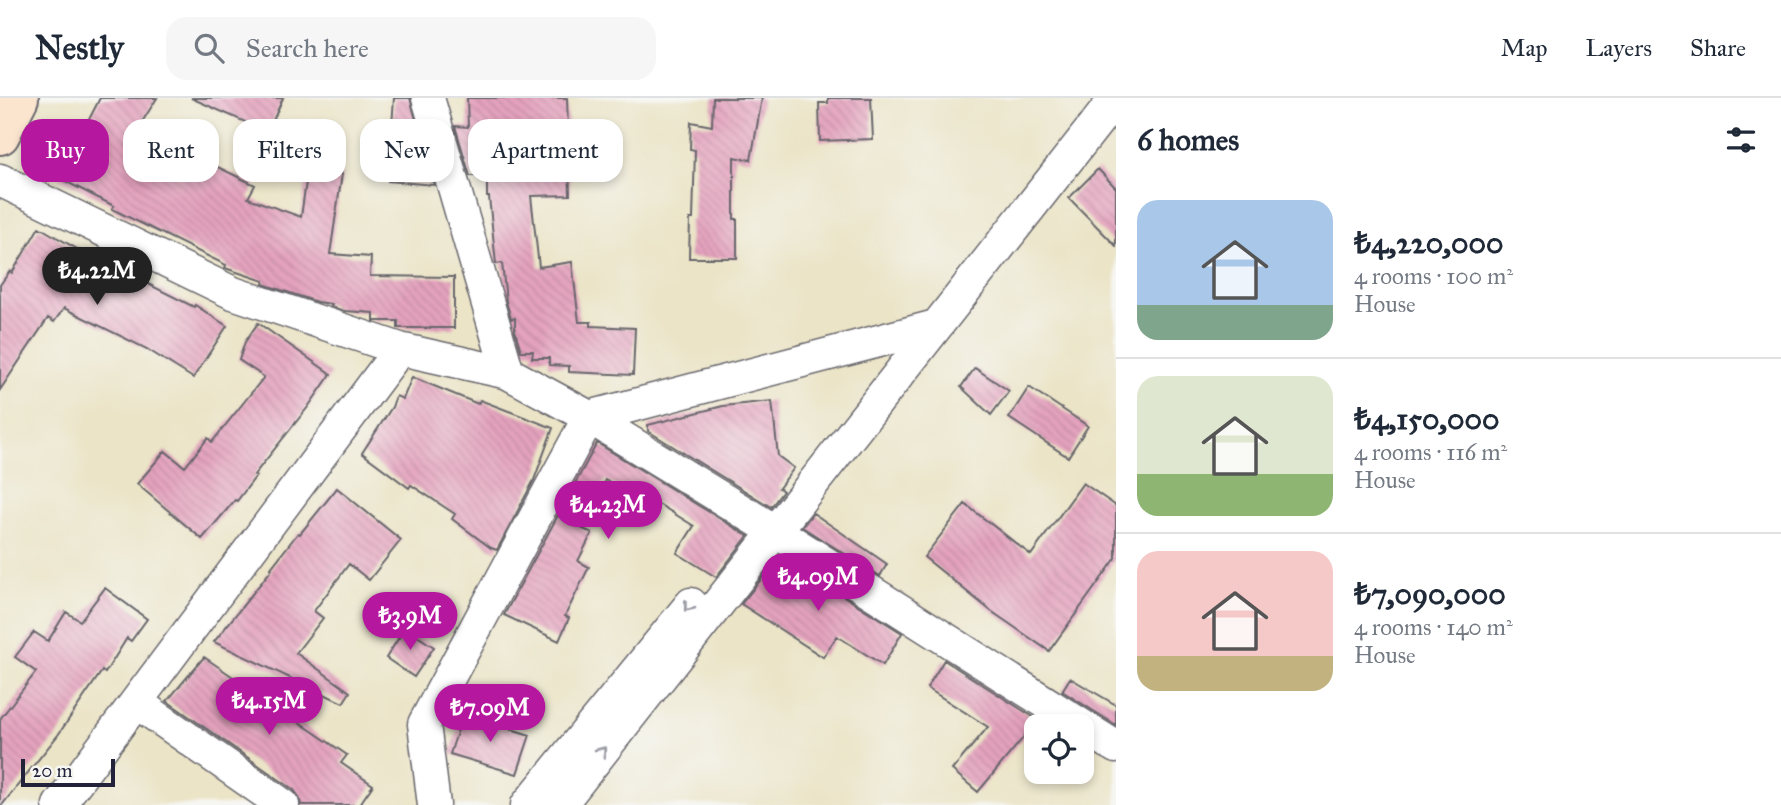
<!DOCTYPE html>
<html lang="en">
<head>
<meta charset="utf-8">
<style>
	:root { --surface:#fff; --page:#f6f6f7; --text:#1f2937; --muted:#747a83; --line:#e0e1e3; --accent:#b5179e }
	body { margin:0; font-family:"IM FELL Great Primer",serif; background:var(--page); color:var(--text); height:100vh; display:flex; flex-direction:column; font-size:26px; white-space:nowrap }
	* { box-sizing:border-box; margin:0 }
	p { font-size:23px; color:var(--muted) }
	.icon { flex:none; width:38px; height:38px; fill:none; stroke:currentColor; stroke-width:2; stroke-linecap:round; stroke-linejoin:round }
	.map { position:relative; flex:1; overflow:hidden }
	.details { display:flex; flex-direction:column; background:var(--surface); width:665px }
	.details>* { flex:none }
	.hud { position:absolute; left:21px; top:21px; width:665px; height:63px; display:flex; gap:14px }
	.controls { position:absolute; left:1024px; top:616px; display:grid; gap:14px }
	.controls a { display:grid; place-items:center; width:70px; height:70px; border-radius:14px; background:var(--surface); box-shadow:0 4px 10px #0003; font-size:35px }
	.scale { position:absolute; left:21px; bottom:18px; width:94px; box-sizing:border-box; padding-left:7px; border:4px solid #22223b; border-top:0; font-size:19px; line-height:24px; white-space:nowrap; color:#22223b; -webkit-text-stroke:5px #f6f6f2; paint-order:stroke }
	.price { position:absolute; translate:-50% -60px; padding:0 16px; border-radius:24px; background:var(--accent); color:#fff; font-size:23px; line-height:46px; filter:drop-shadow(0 2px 4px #0008) }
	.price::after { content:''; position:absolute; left:50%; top:42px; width:21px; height:16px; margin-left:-10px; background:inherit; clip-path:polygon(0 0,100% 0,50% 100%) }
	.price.on { background:#222; color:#fff }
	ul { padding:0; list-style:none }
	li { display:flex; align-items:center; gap:21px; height:175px; padding:0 21px }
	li+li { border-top:2px solid var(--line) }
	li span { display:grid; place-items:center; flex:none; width:196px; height:140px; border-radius:21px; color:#555 }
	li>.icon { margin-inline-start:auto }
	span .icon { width:84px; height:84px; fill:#fffc; stroke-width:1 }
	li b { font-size:30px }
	h2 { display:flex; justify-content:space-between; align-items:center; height:84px; padding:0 21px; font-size:30px }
	.pill { padding:0 24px; border-radius:21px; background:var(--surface); box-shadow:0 4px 10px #0003; font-size:24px; line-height:63px }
	.pill.on { background:var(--accent); color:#fff }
	header { display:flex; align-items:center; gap:42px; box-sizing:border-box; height:98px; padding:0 35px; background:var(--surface); border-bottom:2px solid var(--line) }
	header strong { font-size:33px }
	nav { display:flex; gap:38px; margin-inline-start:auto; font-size:24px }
	.search { width:490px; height:63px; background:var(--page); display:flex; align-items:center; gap:18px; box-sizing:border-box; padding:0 24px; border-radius:21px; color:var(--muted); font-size:26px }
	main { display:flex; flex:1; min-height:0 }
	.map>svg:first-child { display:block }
	.building { fill:url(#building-back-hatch) }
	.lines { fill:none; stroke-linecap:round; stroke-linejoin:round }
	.street-casing { stroke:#68666c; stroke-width:35 }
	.secondary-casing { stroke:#68666c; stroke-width:42 }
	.street { stroke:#fff; stroke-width:32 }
	.secondary { stroke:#fbe5cf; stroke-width:38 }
	.oneway { stroke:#9c9ca7 }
</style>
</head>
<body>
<header>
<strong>Nestly</strong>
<div class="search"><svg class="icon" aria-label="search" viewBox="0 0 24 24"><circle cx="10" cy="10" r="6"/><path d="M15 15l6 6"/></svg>Search here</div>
<nav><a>Map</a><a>Layers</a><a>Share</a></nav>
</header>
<main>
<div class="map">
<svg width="1116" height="707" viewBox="0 0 1116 707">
	<defs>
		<pattern id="building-back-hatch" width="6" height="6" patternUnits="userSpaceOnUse" patternTransform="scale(1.75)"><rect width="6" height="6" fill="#e4a2bd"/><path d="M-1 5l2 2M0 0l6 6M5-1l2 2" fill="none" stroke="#c38ba3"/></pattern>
	</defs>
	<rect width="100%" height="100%" fill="#f6f6f2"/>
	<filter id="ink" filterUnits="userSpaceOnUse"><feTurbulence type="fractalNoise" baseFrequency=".0143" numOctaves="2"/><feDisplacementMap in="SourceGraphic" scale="14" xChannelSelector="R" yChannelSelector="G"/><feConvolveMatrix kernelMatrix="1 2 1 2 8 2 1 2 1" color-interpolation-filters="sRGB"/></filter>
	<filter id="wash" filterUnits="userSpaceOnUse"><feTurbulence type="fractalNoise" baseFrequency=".00686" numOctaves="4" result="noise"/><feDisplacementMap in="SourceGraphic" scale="28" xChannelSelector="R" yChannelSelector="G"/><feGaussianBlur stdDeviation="1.57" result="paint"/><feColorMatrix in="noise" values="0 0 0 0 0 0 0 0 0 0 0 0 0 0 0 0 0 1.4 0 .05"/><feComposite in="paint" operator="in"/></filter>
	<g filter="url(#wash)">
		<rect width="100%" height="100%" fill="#ebe4c7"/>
		<g id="blocks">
			<!-- building -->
			<path class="building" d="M100 0H157L137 32 145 36 139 48 190 73 197 59 255 87 248 100 301 119 308 70 342 76 330 156 371 159 370 178 454 179V230H398V223H374V215L345 213 331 209 332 206 317 204 263 186 264 183 225 170 226 167 112 111 114 108 59 80Z
				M191 0H283L268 34Z
				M394 0H410L434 87 388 83Z
				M467 0H567L570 97 531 98 539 169 572 164 579 224H591V228L635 230 633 277 569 274V268L549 267V260H532L533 253H521L515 233V220L511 221 506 203 502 165 496 166 489 99H487V78H470L455 28 468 29Z
				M713 0H762L751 62 734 59V121H737V160H689L690 121H693L695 52 690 51 691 24 712 28Z
				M828 0H871L873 41 820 43 819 5H828Z
				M1098 71 1116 90V148L1069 100Z
				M39 129 119 175 120 172 194 209 195 207 227 228 193 280 147 251 64 210 54 224 48 220 0 292V187L10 173 12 175Z
				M258 225 331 276 308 309 254 377 256 378 237 403 235 402 202 441 137 386 165 353 185 369 208 340 212 344 264 279 239 262 245 244Z
				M975 270 1009 293 991 317 961 289Z
				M412 279 478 306 480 302 553 330 534 382 497 452 491 450 452 421 455 416 411 387 409 390 362 355 392 309 396 298 403 301Z
				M1029 289 1088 328 1068 359 1009 320Z
				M772 303 778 358 794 370 779 390 783 393 771 409 648 333V327L723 308Z
				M597 345 748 438 716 479 677 455 694 428 652 402 650 405 605 382 581 430 592 435 578 463 589 469 565 518 569 520 559 543 504 517Z
				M1083 385 1116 408V460L1049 553 991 513 924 459 965 406 1031 457Z
				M337 390 401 442 369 482 349 466 314 513 323 520 296 555 350 594 343 605 214 544 272 471 271 470 298 435 300 436Z
				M813 415 887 466 880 478 802 429Z
				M780 458 902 535 883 567 837 538 823 559 741 506Z
				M105 490 147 521 131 543 127 540 105 575 102 573 58 637 2 707H0V621L36 574 15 559 34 534 48 543 66 514 80 523Z
				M405 530 434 549 414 579 386 560Z
				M204 559 347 657 341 665 373 687 359 707H301L299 699 294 692 167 603Z
				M944 562 1038 622 978 694 952 672 988 629 927 590Z
				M1070 580 1116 607V627L1062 593Z
				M463 616 530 637 517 676 450 656Z"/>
		</g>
	</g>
	<g filter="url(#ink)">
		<use href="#blocks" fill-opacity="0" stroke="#68666c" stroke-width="2"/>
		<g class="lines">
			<defs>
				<path id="street" d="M428 0 508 275
					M0 82 233 195 400 251 508 275 589 319 775 433 1116 649
					M136 604 283 707
					M59 707 400 251
					M434 707 424 626 589 319 936 228
					M527 707 691 506
					M560 707 1116 0"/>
				<path id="secondary" d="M0 37 19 0"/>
			</defs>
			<!-- street casing -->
			<use href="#street" class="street-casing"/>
			<!-- secondary casing -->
			<use href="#secondary" class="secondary-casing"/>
			<!-- street -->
			<use href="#street" class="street"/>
			<!-- secondary -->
			<use href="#secondary" class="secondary"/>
		</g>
		<!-- one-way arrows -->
		<defs><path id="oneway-chevron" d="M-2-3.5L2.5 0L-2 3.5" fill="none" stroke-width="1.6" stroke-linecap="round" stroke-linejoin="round" transform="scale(1.75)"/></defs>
		<g class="oneway">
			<use href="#oneway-chevron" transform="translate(688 509) rotate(129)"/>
			<use href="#oneway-chevron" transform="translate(602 653) rotate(-52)"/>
		</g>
	</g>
</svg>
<div class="controls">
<a><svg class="icon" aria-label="locate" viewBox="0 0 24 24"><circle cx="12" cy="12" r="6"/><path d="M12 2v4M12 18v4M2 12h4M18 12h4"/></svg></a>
</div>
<div class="scale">20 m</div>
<b class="price on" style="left:97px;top:209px">₺4.22M</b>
<b class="price" style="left:608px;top:443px">₺4.23M</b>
<b class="price" style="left:818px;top:515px">₺4.09M</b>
<b class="price" style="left:410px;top:554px">₺3.9M</b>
<b class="price" style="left:269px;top:639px">₺4.15M</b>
<b class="price" style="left:490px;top:646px">₺7.09M</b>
<div class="hud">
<a class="pill on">Buy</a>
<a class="pill">Rent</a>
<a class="pill">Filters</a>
<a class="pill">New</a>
<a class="pill">Apartment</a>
</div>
</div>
<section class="details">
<h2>6 homes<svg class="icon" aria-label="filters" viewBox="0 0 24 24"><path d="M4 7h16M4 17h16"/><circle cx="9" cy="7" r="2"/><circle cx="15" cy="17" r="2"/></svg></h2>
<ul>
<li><span style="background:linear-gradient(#a9c7e8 75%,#7fa58c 0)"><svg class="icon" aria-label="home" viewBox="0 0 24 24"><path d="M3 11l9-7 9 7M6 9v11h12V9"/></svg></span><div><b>₺4,220,000</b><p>4 rooms · 100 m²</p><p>House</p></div></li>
<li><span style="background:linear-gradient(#dfe7d0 70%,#8fb573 0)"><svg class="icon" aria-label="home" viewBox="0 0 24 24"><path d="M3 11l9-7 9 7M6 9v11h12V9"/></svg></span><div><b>₺4,150,000</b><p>4 rooms · 116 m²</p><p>House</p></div></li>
<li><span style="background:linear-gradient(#f6c9c9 75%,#c2b280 0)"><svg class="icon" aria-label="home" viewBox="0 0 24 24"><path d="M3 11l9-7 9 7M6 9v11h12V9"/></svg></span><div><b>₺7,090,000</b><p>4 rooms · 140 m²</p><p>House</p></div></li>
</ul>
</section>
</main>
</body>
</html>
